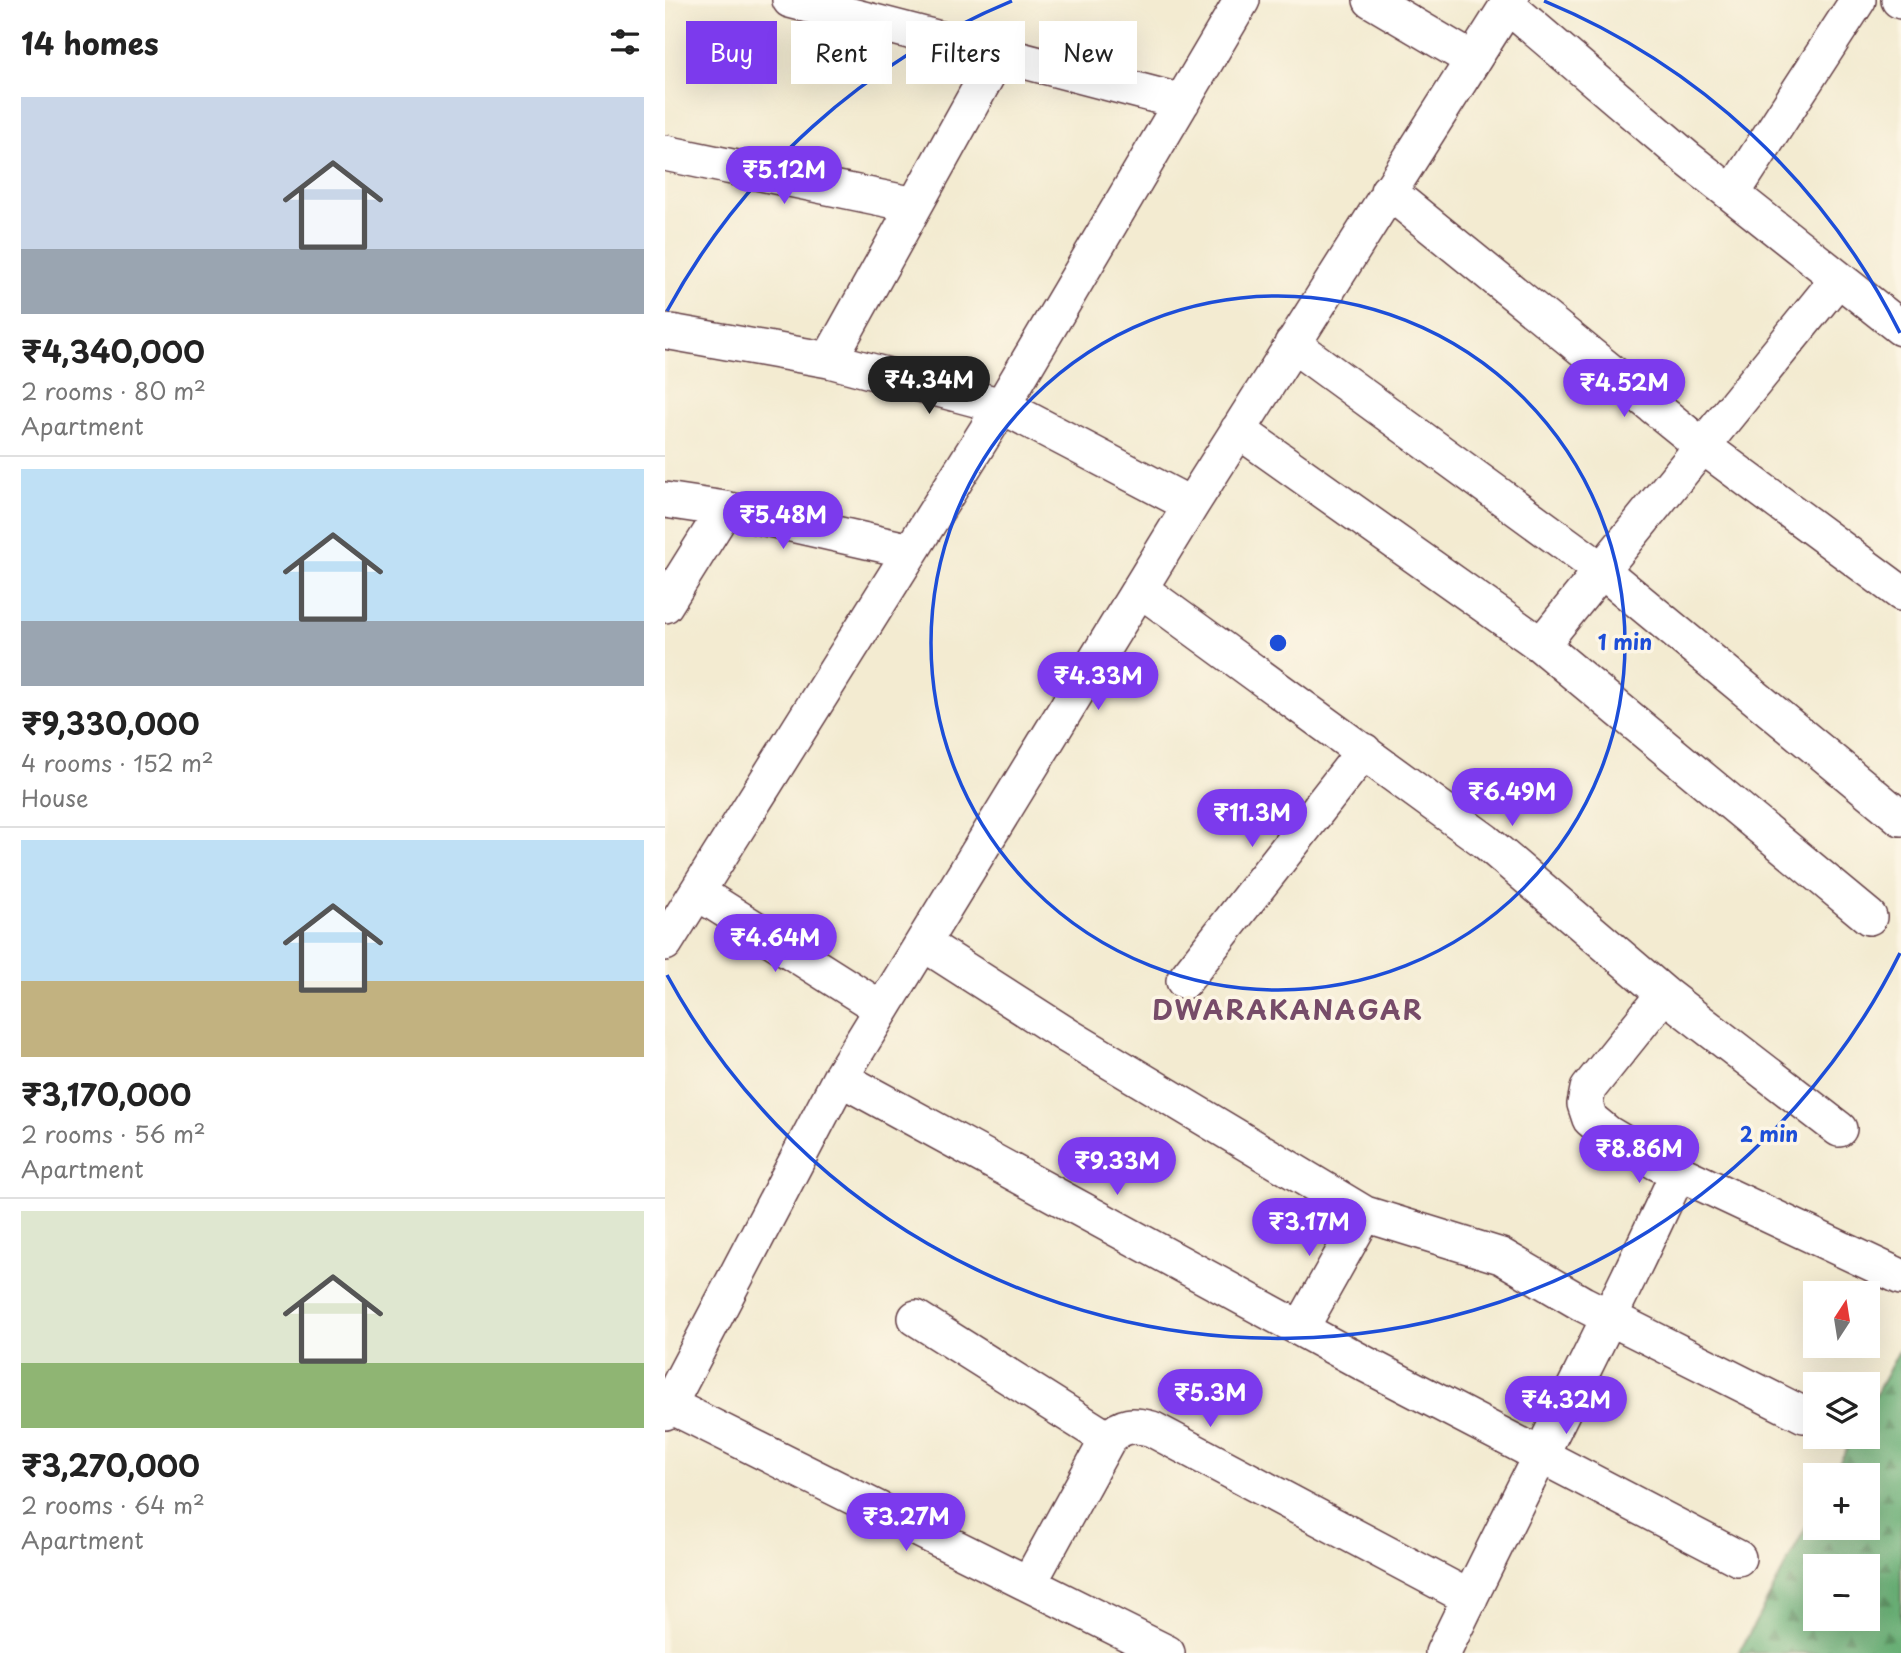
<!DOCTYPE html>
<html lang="en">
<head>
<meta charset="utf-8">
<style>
	:root { --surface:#fff; --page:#f6f6f6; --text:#222; --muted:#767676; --line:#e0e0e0; --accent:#7c3aed }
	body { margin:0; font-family:"Playpen Sans",sans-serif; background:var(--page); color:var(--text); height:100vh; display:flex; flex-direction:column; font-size:26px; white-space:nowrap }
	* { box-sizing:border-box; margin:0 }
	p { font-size:23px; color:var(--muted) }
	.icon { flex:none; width:38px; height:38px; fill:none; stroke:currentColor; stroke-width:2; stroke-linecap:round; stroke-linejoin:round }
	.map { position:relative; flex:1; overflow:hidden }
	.side { display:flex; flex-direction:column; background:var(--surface); width:665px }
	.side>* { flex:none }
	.hud { position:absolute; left:21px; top:21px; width:665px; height:63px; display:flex; gap:14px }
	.needle { width:46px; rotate:12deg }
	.tools { position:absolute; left:1138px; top:1281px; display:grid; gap:14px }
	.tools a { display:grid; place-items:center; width:77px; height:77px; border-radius:0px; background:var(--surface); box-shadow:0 7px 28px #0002; font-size:35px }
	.price { position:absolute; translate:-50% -60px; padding:0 16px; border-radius:24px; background:var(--accent); color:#fff; font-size:23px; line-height:46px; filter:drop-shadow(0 2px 4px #0008) }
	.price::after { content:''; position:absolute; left:50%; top:42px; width:21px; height:16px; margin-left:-10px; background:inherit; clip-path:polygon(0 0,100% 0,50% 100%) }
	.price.current { background:#222; color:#fff }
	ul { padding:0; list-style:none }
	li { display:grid; align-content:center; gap:14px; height:371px; padding:0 21px }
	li+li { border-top:2px solid var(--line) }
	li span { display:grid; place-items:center; height:217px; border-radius:0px; color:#555 }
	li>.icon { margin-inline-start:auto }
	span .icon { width:126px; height:126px; fill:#fffc; stroke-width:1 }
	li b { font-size:30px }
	h2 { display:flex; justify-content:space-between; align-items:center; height:84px; padding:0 21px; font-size:30px }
	.chip { padding:0 24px; border-radius:0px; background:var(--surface); box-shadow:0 7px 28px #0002; font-size:24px; line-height:63px }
	.chip.current { background:var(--accent); color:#fff }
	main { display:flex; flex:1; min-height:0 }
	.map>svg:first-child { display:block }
	.forest { fill:url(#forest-firs); stroke:#596750; stroke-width:2; fill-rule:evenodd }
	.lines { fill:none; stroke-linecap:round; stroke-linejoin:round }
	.minor-casing { stroke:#633e44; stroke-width:38 }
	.minor { stroke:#fff; stroke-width:35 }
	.ring { fill:none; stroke:#1d4ed8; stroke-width:3.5 }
	.labels { text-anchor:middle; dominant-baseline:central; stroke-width:7; stroke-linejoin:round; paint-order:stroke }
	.district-label { font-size:26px; font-weight:bold; letter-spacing:2px; fill:#774c69; stroke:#fcf5e5 }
	.centre { fill:#1d4ed8; stroke:#fcf5e5; stroke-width:3.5 }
	.ring-label { font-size:21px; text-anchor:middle; font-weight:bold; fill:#1d4ed8; stroke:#fcf5e5; stroke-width:7; stroke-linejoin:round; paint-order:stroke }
</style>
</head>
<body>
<main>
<section class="side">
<h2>14 homes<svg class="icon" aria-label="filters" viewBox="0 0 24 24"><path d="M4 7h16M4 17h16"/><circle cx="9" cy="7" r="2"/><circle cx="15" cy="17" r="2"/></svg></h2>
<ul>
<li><span style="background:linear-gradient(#c9d6e8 70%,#9aa5b1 0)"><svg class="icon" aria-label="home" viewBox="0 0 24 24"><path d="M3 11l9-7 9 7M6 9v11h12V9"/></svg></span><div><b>₹4,340,000</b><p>2 rooms · 80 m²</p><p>Apartment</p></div></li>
<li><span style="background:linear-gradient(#bfe0f5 70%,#9aa5b1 0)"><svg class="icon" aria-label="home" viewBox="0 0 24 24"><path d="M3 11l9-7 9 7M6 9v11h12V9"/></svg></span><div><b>₹9,330,000</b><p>4 rooms · 152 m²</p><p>House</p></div></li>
<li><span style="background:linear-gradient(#bfe0f5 65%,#c2b280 0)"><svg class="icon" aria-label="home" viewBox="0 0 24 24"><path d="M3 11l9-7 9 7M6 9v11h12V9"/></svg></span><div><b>₹3,170,000</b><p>2 rooms · 56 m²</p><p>Apartment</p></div></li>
<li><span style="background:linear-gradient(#dfe7d0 70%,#8fb573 0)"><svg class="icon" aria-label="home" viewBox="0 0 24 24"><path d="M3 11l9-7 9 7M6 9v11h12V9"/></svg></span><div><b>₹3,270,000</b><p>2 rooms · 64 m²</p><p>Apartment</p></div></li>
</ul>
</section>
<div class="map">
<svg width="1236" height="1653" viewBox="0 0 1236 1653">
	<defs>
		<pattern id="forest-firs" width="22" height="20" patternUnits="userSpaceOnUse" patternTransform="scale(1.75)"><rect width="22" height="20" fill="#68af74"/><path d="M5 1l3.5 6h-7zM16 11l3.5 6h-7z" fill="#588e5f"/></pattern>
	</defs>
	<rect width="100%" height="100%" fill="#fcf5e5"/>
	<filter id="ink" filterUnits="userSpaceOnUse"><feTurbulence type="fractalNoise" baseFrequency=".0143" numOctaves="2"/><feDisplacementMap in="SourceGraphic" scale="14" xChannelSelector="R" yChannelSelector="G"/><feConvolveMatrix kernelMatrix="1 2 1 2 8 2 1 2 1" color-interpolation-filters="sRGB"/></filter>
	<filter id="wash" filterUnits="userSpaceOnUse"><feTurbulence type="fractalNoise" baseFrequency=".00686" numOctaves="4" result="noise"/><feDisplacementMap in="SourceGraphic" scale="28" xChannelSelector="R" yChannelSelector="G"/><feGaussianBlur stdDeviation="1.57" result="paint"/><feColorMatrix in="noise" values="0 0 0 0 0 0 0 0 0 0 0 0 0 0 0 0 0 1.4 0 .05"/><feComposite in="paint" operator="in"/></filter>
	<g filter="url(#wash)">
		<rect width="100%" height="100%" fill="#f3ebd1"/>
		<!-- forest -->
		<path class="forest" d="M1236 1347V1653H1074L1150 1510V1528H1202V1475H1168L1188 1437H1202V1411ZM1150 1566H1202V1619H1150Z"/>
	</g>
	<g filter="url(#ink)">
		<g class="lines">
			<defs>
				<path id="minor" d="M125 0 517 102
					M706 0 806 59
					M1234 0 1236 1
					M842 5 1024 160 1236 328
					M0 153 250 205
					M723 191 1036 445 1236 593
					M1067 194 1193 0
					M0 331 164 360 337 406 526 505
					M627 344 935 569 1236 818
					M164 360 335 52
					M573 430 876 645 1204 917
					M0 500 60 509 246 551
					M475 589 820 841 999 994 1174 1129
					M0 605 60 509
					M876 645 1173 279
					M32 892 217 1009
					M0 943 337 406 577 0
					M258 943 403 1036 700 1214 836 1256 918 1304 1139 1415
					M519 981 699 751
					M999 994 923 1089 920 1104 925 1119 942 1133 991 1162 1236 1277
					M175 1078 702 1365 1073 1558
					M251 1318 443 1439
					M636 1328 700 1214
					M4 1405 502 1653
					M0 1412 175 1078 526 505 846 0
					M364 1583 443 1439C457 1424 468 1424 487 1429L805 1598
					M778 1653C855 1492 939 1335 1013 1173"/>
			</defs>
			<!-- minor casing -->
			<use href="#minor" class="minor-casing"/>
			<!-- minor -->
			<use href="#minor" class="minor"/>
		</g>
	</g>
	<!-- distance rings -->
	<g class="ring">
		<circle cx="613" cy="643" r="347"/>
		<path d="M1235 953A695 695 0 0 1 2 975M2 311A695 695 0 0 1 347 1M879 1A695 695 0 0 1 1235 333"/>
	</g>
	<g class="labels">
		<!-- district labels -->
		<g class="district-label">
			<text x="623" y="1009">DWARAKANAGAR</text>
		</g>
	</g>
	<circle cx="613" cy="643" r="10" class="centre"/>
	<g class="ring-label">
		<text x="960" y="650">1 min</text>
		<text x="1104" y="1142">2 min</text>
	</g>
</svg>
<div class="tools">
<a><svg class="needle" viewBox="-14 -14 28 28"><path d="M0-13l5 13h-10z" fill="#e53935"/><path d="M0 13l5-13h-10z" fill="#767676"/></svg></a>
<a><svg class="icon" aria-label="layers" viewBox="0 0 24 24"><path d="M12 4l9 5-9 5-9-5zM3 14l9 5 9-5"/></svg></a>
<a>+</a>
<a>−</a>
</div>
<b class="price" style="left:119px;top:206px">₹5.12M</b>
<b class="price current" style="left:264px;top:416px">₹4.34M</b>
<b class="price" style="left:959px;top:419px">₹4.52M</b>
<b class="price" style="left:118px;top:551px">₹5.48M</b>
<b class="price" style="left:433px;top:712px">₹4.33M</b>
<b class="price" style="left:847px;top:828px">₹6.49M</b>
<b class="price" style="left:587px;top:849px">₹11.3M</b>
<b class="price" style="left:110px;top:974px">₹4.64M</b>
<b class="price" style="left:974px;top:1185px">₹8.86M</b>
<b class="price" style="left:452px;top:1197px">₹9.33M</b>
<b class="price" style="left:644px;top:1258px">₹3.17M</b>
<b class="price" style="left:545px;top:1429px">₹5.3M</b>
<b class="price" style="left:901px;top:1436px">₹4.32M</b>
<b class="price" style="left:241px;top:1553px">₹3.27M</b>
<div class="hud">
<a class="chip current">Buy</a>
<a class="chip">Rent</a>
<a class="chip">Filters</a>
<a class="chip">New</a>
</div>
</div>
</main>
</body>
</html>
